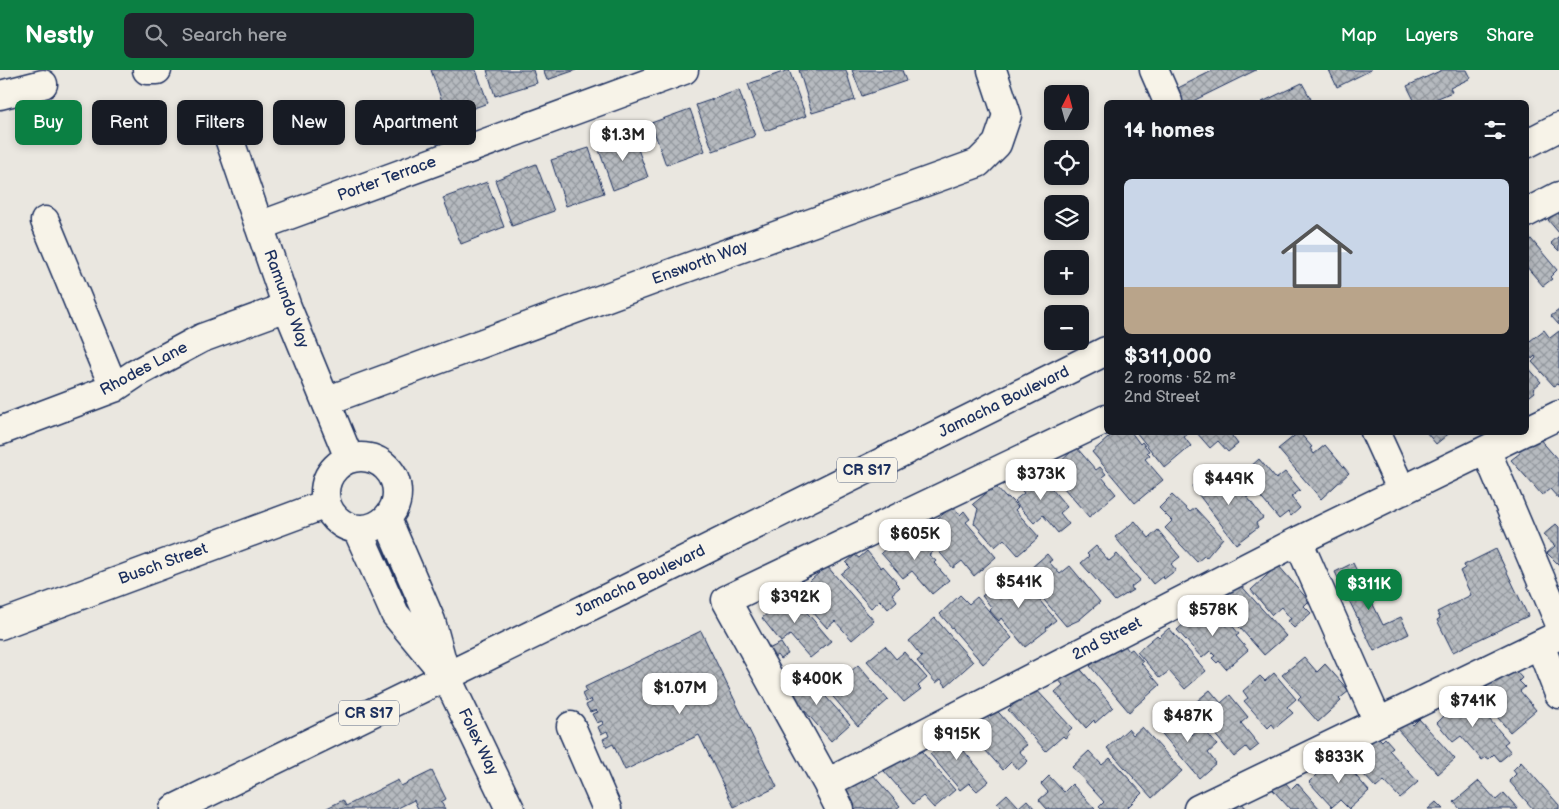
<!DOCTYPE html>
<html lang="en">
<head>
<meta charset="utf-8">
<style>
	:root { --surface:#171b24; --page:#20242c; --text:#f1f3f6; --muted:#9ea1a6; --line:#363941; --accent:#0b8043 }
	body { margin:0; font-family:"Balsamiq Sans",sans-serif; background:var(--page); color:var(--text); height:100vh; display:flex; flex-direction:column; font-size:19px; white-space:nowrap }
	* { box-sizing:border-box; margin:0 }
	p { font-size:16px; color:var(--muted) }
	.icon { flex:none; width:28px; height:28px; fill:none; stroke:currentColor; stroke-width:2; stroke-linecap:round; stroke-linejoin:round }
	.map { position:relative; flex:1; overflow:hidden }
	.side { position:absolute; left:1104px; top:30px; width:425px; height:335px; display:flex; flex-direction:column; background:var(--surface); border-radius:8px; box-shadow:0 2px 8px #0003 }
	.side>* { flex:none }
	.hud { position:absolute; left:15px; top:30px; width:475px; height:45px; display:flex; gap:10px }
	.needle { width:32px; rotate:6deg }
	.buttons { position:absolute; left:1044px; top:15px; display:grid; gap:10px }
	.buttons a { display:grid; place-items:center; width:45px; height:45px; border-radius:8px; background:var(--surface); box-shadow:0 2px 8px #0003; font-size:25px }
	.price { position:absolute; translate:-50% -42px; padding:0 11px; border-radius:10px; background:#fff; color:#222; font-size:16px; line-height:32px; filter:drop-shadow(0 1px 2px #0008) }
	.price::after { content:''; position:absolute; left:50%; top:30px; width:15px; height:11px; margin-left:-8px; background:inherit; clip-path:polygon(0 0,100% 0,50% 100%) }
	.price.active { background:var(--accent); color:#fff }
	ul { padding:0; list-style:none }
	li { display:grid; align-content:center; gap:10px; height:265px; padding:0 20px }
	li+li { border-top:1px solid var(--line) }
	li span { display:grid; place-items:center; height:155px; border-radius:8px; color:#555 }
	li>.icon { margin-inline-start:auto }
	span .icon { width:90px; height:90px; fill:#fffc; stroke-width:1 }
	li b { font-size:21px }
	h2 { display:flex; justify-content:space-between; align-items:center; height:60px; padding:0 20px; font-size:21px }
	.tag { padding:0 18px; border-radius:8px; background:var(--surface); box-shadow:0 2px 8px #0003; font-size:18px; line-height:45px }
	.tag.active { background:var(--accent); color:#fff }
	header { display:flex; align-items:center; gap:30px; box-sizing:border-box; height:70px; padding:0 25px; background:var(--accent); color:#fff }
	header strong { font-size:24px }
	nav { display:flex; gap:28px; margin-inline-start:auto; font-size:18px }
	.search { width:350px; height:45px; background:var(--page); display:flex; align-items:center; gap:12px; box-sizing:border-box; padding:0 18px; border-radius:8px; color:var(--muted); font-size:19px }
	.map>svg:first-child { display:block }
	.building { fill:url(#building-cross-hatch); stroke:#1b2f5e }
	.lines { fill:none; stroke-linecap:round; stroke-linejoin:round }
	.minor-casing { stroke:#1b2f5e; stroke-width:31 }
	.major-casing { stroke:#1b2f5e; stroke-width:31 }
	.minor { stroke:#f7f3e8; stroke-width:28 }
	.major { stroke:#f7f3e8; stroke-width:28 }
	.labels { text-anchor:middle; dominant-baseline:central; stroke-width:5; stroke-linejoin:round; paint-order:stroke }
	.shield { fill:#f7f3e8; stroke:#5d6a87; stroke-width:1 }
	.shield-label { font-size:15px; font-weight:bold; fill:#1b2f5e }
	.street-label { font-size:16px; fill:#1b2f5e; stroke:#f7f3e8 }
</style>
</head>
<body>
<header>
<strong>Nestly</strong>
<div class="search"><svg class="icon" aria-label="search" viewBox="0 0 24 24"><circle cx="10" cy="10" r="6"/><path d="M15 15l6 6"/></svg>Search here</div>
<nav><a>Map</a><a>Layers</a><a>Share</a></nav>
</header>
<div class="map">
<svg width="1559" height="739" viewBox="0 0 1559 739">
	<defs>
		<pattern id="building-cross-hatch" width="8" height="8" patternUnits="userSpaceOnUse" patternTransform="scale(1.25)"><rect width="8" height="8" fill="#b6babf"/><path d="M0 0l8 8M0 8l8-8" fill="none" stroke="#93989e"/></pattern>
	</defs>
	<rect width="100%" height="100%" fill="#eae7e0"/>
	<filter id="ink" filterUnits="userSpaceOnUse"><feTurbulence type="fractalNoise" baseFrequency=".02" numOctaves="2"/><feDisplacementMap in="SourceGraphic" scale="10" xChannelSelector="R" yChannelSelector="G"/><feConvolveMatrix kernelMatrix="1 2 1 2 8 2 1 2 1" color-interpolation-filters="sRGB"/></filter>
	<g filter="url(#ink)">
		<!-- building -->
		<path class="building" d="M431 0H476L488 33 460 43 456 32 444 37Z
			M487 0H533L537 13 495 26Z
			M543 0H576L547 10Z
			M789 0 806 46 765 61 748 14Z
			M799 0H846L855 30 812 43Z
			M852 0H902L906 11 862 26Z
			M1214 0H1256L1191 32H1181L1174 20Z
			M1329 0H1371L1337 17Z
			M1442 0H1467L1471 8 1450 18 1452 22 1429 32H1415L1407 16Z
			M1302 13 1311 29 1304 32H1262Z
			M739 20 755 66 713 81 696 35Z
			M690 39 705 81 666 95 651 53Z
			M633 65 648 107 613 120 598 77Z
			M589 78 604 123 566 136 551 90Z
			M536 94 554 141 512 156 495 110Z
			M487 112 504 157 461 174 443 128Z
			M1558 141 1559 142V163L1548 150Z
			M1526 163 1557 200 1550 207 1552 209 1543 216 1526 196Z
			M1559 166V181L1551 173Z
			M1559 240V255L1551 246Z
			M1544 260 1550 268 1559 261V316L1557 314 1554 316 1532 292 1536 288 1535 286 1532 289 1527 282 1528 281 1526 274Z
			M1526 295 1541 312 1533 319 1535 322 1526 329Z
			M1115 362H1131L1140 374 1142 372 1149 381 1147 382 1150 385 1145 389 1163 410 1135 433 1092 382Z
			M1136 362H1187L1188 364 1184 367 1191 376 1165 398Z
			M1196 362H1229L1238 374 1228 382 1218 371 1210 378Z
			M1299 362 1312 377 1310 378 1314 384 1325 375 1349 403 1321 429 1278 379Z
			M1426 362H1451L1436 374Z
			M1538 367 1559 391V429L1550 419 1542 425 1511 390 1520 383 1518 381Z
			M1076 377 1096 400 1100 397 1106 404 1102 407 1116 424 1089 447 1050 402Z
			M1259 389 1276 409 1285 402 1300 420 1291 427 1300 438 1291 446 1288 442 1279 449 1247 411 1254 405 1257 409 1259 407 1250 397Z
			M1213 400 1228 420 1237 413 1263 448 1256 453 1258 457 1236 474 1192 416Z
			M1037 401 1067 437 1060 443 1069 454 1058 463 1043 445 1034 453 1014 431 1024 423 1014 412 1025 402 1030 407Z
			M995 416 1006 428 1008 427 1018 437 1015 440 1039 467 1018 485 1004 469 995 477 974 453 978 439 973 434Z
			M1172 425 1190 442 1195 438 1223 468 1206 488 1204 486 1197 492 1165 458 1172 451 1159 438Z
			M953 436 960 445 964 441 970 449 966 452 996 487 974 506 962 491 953 498 923 463 933 455 932 453Z
			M1135 451 1149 468 1158 460 1180 487 1171 494 1176 500 1164 509 1163 506 1153 514 1115 467Z
			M1556 454 1559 457V495L1547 483 1555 476 1543 465Z
			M907 460 920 475 925 471 934 481 929 485 936 491 934 493 949 510 932 524 912 501 903 508 881 483Z
			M1096 476 1109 491 1117 484 1140 510 1131 517 1133 520 1115 531 1081 493 1089 486 1087 484Z
			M1496 479 1528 546 1453 582 1437 550 1440 548 1437 542 1471 525 1460 501 1465 498 1464 495Z
			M867 481 881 498 883 496 896 511 895 512 900 517 892 524 897 531 888 539 880 530 871 538 841 504 850 497 846 493 855 485 859 488Z
			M1047 484 1052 490 1049 492 1060 504 1070 496 1100 532 1079 550 1066 556 1023 505Z
			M1353 493 1383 555 1401 547 1409 564 1374 581 1335 502Z
			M1278 495 1309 531 1304 536 1311 543 1294 558 1287 551 1291 549 1281 537 1272 545 1251 520Z
			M827 496 874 551 852 570 835 551 827 558 796 523Z
			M1014 500 1056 550 1046 558 1047 560 1025 577 1001 548 999 551 989 540 992 538 982 526Z
			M1238 512 1286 566 1264 585 1217 532Z
			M787 519 831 571 810 588 790 565 781 572 762 548 774 538 770 534Z
			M960 525 969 534 977 527 1012 568 983 594 940 544Z
			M1207 533 1227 556 1230 553 1239 564 1236 566 1248 580 1226 599 1219 591 1217 593 1212 588 1215 586 1210 581 1202 588 1177 560Z
			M935 548 973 592 946 616 941 609 936 613 917 591 922 587 909 571Z
			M1169 558 1206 601 1185 619 1169 601 1160 608 1137 582 1157 565 1159 567Z
			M701 561 777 717 734 737 699 665 625 700 613 674 607 677 603 669 609 666 607 661 601 664 598 657 603 654 602 651 597 653 592 644 598 642 596 640 590 642 586 635 592 632 591 629 586 632 582 624 587 621 585 617Z
			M1121 571 1129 581 1132 579 1143 592 1141 593 1160 615 1129 642 1090 596Z
			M781 573 788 584 780 589 777 585 772 589 766 580Z
			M885 576 896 589 904 582 927 608 918 616 921 619 904 632 867 591Z
			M1304 587 1317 602 1325 594 1349 621 1339 629 1341 631 1318 652 1298 629 1301 626 1282 605Z
			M842 595 849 603 858 595 888 630 858 656 828 621 832 618 824 610Z
			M1077 595 1113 637 1095 653 1094 650 1086 658 1055 622 1063 615 1057 608Z
			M1511 596 1522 608 1519 611 1525 617 1520 621 1536 640 1510 662 1479 626 1487 618 1486 617Z
			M803 601 850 654 831 671 784 617Z
			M1274 603 1296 629 1287 637 1293 643 1275 658 1272 654 1268 658 1244 631 1248 628 1243 621 1260 606 1265 611Z
			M1033 616 1072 658 1068 662 1070 664 1065 668 1063 666 1046 681 1008 640Z
			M1210 620 1221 633 1230 625 1248 647 1241 653 1259 675 1250 682 1246 677 1234 687 1191 636Z
			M1464 620 1508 671 1504 674 1511 682 1500 691 1494 684 1489 689 1486 687 1482 690 1461 666 1453 672 1437 653 1444 646 1439 641Z
			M993 636 1027 675 1019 681 1028 691 1018 700 1011 692 1003 700 976 670 985 662 974 649Z
			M1170 639 1192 665 1202 657 1217 675 1208 683 1216 693 1199 708 1153 653Z
			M1407 649 1413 655 1419 649 1455 689 1438 704 1396 658Z
			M1142 657 1182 701 1152 728 1107 678 1128 659 1133 665Z
			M954 659 969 677 964 681 989 711 977 721 969 713 960 720 930 684 938 677 932 670Z
			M1374 663 1382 671 1385 668 1393 677 1389 680 1418 712 1400 728 1384 711 1376 718 1350 690 1359 682 1357 679Z
			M917 676 955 720 934 738 923 726 913 734 884 701 905 683Z
			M1089 681 1102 695 1110 688 1142 723 1126 739H1101L1099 737 1104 732 1072 697Z
			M1337 684 1369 721 1349 739 1340 730 1332 737 1309 712 1317 704 1316 703Z
			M1521 692 1559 735V739H1533L1509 711 1516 704 1513 700Z
			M866 697 900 736 896 739H855L840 721Z
			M432 701 446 729 441 732 445 739H418L414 730 396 739H325L343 730 346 736 398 710 401 716Z
			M1049 706 1064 722 1072 714 1095 739H1047L1039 730 1048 722 1041 714Z
			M1283 710 1291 719 1297 713 1320 739H1290L1273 720Z
			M1479 711 1496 730 1504 723 1518 739H1460L1454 732Z
			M1007 724 1019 737 1027 730 1035 739H1003L997 733Z
			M1239 730 1247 739H1229Z
			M1436 732 1443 739H1428Z"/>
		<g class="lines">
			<defs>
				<path id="minor" d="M147 0H157
					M1154 0 1168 32
					M0 25 43 14
					M229 68 287 237 349 388
					M1526 143 1559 126
					M45 151 114 318
					M259 156 684 0
					M326 331 675 202 978 93 997 74 1007 45 992 0
					M0 361 114 318 135 304 202 268 287 237
					M1526 361 1559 345
					M1375 362 1402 421
					M1486 380 1559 552
					M325 423a36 36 0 1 1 72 0a36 36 0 1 1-72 0Z
					M387 449 431 551 446 606 510 739
					M357 459 395 544 439 597
					M1298 471 1378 652
					M0 555 326 434
					M1540 575 1559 624
					M571 656 607 739
					M827 713 1298 471 1523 362
					M840 739 827 713 726 530 1106 349
					M1198 739 1559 565"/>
				<path id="major" d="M1526 74 1559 57
					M174 739 628 518 1106 281"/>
			</defs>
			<!-- minor casing -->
			<use href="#minor" class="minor-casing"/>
			<!-- major casing -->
			<use href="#major" class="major-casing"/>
			<!-- minor -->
			<use href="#minor" class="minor"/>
			<!-- major -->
			<use href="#major" class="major"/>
		</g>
	</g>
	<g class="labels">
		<!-- shield labels -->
		<g class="shield">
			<rect x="837" y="387.5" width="60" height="25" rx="4"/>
			<rect x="339" y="630.5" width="60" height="25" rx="4"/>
		</g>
		<g class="shield-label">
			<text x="867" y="400">CR S17</text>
			<text x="369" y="643">CR S17</text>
		</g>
		<!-- street labels -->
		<g class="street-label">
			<text transform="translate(387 109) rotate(-20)">Porter Terrace</text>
			<text transform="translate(700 193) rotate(-20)">Ensworth Way</text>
			<text transform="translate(286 229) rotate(70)">Ramundo Way</text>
			<text transform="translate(144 299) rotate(-28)">Rhodes Lane</text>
			<text transform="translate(1004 332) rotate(-26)">Jamacha Boulevard</text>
			<text transform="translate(163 494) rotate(-20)">Busch Street</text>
			<text transform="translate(640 511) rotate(-26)">Jamacha Boulevard</text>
			<text transform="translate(1107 569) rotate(-27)">2nd Street</text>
			<text transform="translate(478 672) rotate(64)">Folex Way</text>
		</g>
	</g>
</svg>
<div class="buttons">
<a><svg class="needle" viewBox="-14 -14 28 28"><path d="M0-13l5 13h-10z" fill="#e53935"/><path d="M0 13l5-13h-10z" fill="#9ea1a6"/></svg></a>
<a><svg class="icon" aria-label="locate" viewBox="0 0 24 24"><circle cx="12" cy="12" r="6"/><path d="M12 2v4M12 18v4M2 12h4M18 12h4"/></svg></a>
<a><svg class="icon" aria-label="layers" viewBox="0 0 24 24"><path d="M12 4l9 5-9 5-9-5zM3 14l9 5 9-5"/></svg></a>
<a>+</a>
<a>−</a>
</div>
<b class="price" style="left:623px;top:92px">$1.3M</b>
<b class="price" style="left:1041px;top:431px">$373K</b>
<b class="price" style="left:1229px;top:436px">$449K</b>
<b class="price" style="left:915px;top:491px">$605K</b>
<b class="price" style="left:1019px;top:539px">$541K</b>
<b class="price active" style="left:1369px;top:541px">$311K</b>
<b class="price" style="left:795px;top:554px">$392K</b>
<b class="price" style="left:1213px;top:567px">$578K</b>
<b class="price" style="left:817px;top:636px">$400K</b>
<b class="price" style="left:680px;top:645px">$1.07M</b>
<b class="price" style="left:1473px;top:658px">$741K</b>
<b class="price" style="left:1188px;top:673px">$487K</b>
<b class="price" style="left:957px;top:691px">$915K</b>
<b class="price" style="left:1339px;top:714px">$833K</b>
<div class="hud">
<a class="tag active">Buy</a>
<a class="tag">Rent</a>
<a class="tag">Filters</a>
<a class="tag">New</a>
<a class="tag">Apartment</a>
</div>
<section class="side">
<h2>14 homes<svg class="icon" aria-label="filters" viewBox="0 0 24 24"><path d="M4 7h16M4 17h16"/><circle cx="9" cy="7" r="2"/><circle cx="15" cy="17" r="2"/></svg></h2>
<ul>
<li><span style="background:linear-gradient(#c9d6e8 70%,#b9a48a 0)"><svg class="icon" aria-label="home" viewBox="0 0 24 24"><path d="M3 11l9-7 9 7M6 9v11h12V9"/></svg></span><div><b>$311,000</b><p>2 rooms · 52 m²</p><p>2nd Street</p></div></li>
</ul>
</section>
</div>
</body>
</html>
